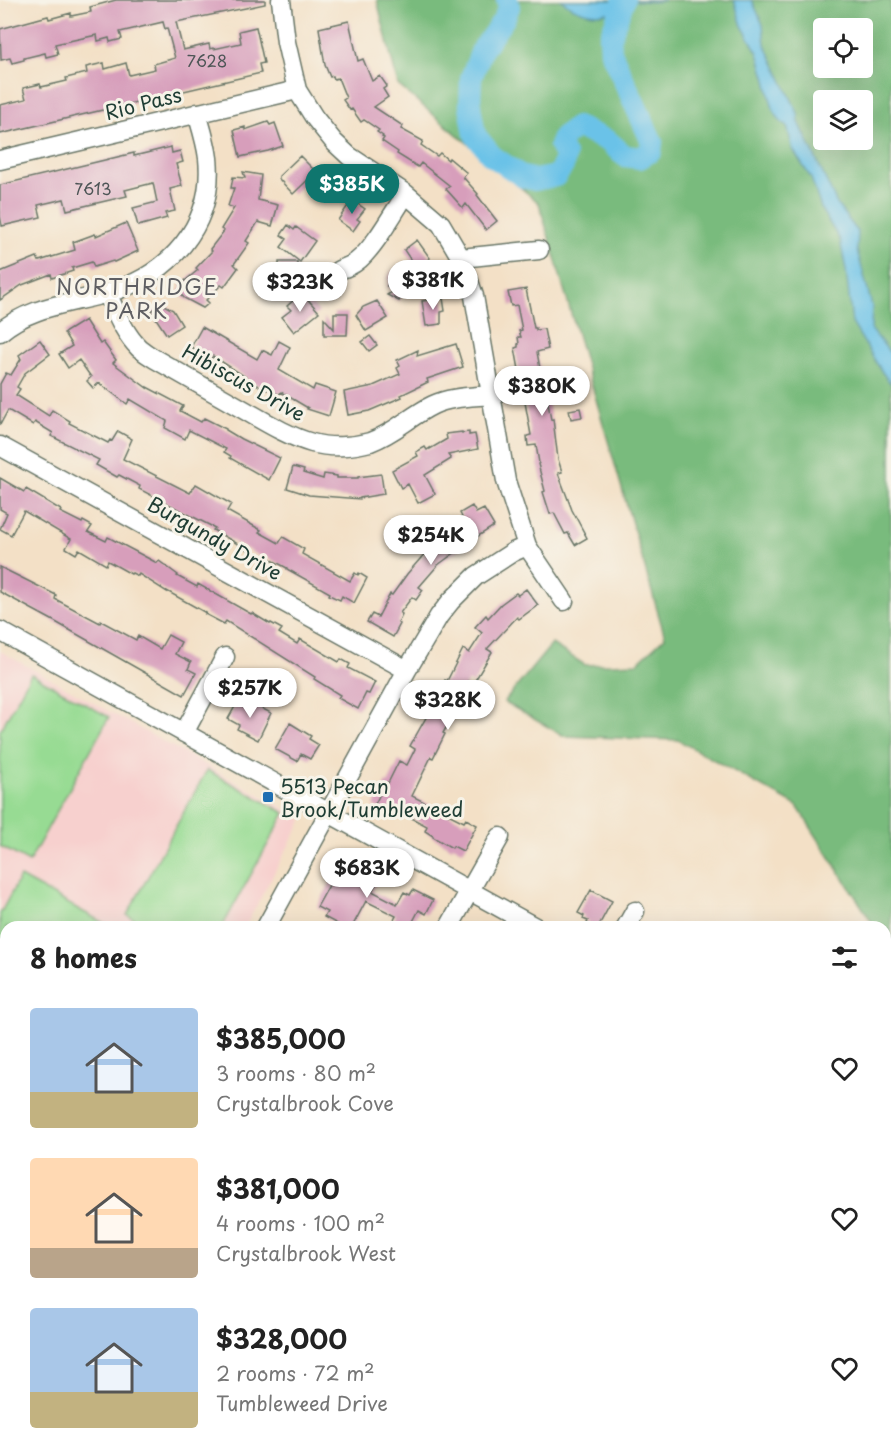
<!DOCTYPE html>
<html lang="en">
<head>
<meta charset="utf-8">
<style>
	:root { --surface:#fff; --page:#f6f6f6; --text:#222; --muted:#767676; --accent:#0f766e }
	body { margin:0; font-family:"Playpen Sans",sans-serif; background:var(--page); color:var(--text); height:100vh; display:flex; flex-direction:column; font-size:22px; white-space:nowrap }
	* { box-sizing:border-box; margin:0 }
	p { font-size:20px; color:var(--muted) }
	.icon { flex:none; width:33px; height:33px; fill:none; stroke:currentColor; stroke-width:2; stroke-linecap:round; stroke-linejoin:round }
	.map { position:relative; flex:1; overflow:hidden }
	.side { position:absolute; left:0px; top:921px; width:891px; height:534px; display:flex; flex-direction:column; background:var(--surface); border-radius:18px 18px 0 0; box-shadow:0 6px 24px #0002 }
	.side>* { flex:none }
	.tools { position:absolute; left:813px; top:18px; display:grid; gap:12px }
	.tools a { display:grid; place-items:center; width:60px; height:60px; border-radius:6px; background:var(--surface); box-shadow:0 6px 24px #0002; font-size:30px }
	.price { position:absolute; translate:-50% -51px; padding:0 14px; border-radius:21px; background:#fff; color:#222; font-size:20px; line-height:39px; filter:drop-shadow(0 2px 3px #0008) }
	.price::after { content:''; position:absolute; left:50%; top:36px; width:18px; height:14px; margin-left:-9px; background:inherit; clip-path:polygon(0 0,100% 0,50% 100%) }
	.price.on { background:var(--accent); color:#fff }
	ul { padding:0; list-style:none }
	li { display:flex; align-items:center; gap:18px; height:150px; padding:0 30px }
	li span { display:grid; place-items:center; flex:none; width:168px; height:120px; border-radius:6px; color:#555 }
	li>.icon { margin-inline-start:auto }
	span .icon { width:72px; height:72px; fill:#fffc; stroke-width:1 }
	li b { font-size:26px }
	h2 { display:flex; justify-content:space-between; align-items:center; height:72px; padding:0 30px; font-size:26px }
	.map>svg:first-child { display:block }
	.built { fill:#f7d0ce }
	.green { fill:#97db93; stroke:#5b8c64; stroke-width:1.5 }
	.forest { fill:#79bb7d; stroke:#4c7c58; stroke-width:1.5; fill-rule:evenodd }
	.water { fill:#6ac2e8; stroke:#44808e; stroke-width:1.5 }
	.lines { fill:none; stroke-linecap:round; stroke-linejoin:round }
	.river { stroke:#6ac2e8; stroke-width:22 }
	.building { fill:#d79ebb }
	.minor-casing { stroke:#697667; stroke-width:21 }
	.path { stroke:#697667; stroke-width:2; stroke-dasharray:1.5 4.5; stroke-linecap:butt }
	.minor { stroke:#fff; stroke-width:18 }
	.poi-dot { fill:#1f6fb2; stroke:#f7f3e8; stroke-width:2 }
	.labels { text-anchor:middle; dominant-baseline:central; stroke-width:6; stroke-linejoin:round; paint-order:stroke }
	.number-label { font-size:16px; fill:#4d5556 }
	.street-label { font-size:20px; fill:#1f3d34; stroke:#f7f3e8 }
	.poi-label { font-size:20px; fill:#1f3d34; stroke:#f7f3e8; text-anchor:start }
	.neighbourhood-label { font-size:21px; letter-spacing:1.5px; fill:#5f5f63; stroke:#f7f3e8 }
</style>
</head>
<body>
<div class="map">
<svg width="891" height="1455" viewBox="0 0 891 1455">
	<rect width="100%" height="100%" fill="#f7f3e8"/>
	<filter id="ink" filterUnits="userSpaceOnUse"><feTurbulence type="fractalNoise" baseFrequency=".0167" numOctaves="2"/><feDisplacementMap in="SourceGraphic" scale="12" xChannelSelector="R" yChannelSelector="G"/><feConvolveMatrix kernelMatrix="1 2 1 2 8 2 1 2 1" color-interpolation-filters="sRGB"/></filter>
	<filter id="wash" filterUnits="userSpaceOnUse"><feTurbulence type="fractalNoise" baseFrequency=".008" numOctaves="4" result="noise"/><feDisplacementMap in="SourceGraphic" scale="24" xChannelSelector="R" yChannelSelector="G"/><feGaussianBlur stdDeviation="1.35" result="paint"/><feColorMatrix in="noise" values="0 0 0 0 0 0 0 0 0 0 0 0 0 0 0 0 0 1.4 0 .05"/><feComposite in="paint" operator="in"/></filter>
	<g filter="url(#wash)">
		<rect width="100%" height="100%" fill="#f3e0c6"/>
		<!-- built -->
		<path class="built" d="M0 651 303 819 245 927H6V1365L0 1376Z"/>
		<!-- green -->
		<path class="green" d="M31 674 109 717 29 862 0 846V731Z
			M207 770 285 813 222 927H148L127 915Z
			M20 877 109 926 108 927H6V1061L0 1058V914Z
			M0 1162 6 1171V1239L0 1260Z"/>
		<!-- forest -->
		<path class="forest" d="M377 0H891V951L885 942V927H875L797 806 678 740 564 736 504 702 552 644 585 665 637 663 665 637 539 203 398 85ZM824 28H862V68H824ZM824 100H862V140H824Z
			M891 1243V1455H670L675 1449H885V1255Z"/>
		<!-- water -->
		<path class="water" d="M561 0H665C654 4 643 0 632 1 623 2 618 9 610 12 594 18 574 10 561 0Z
			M734 0H752L763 25 765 44 798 113 799 122 838 206 858 232 857 250 872 306 871 329 891 354V384L882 372 852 323 846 270 840 240 822 211 811 178 793 150 787 126 781 122 773 110 766 80 758 53 742 26Z"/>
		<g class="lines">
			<!-- river -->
			<path class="river" d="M507 0 509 7 504 19 482 50 471 78 470 106 475 135 492 156 523 177 535 180 556 176 563 166 565 155 560 146 564 136 577 127 608 141 625 156 640 158 651 151 652 142 611 52 610 37 624 0"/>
		</g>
		<g id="blocks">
			<!-- building -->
			<path class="building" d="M116 0H265V4L176 22 183 50 209 44 210 49 213 48 214 49 241 43 239 31 256 27 264 63 259 64 261 73 0 134V105L26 99 23 88 40 84 41 87 67 81 66 78 87 73 86 67 104 63 105 69 126 63 129 75 155 69 154 64 175 58 167 28 165 29 163 22 120 32 122 39 110 42 109 38 98 41 97 35 55 44 58 54 46 57 45 53 24 58V60L12 63 10 58 1 60 0 29 48 16 49 19 71 13V16L91 12 90 7Z
				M349 21 358 61 363 59 372 81 380 76 387 86 383 89 388 97 374 107 403 126 401 129 423 141 421 145 437 156 440 153 448 160 449 158 467 173 463 177 478 194 477 195 497 221 486 230 466 204 463 208 446 189 450 186 421 163 418 167 397 154 398 152 382 141 384 138 382 137 383 136 377 132 379 130 364 120 361 122 352 109 350 110 343 100 346 98 338 78 334 79 333 76 330 77 325 65 319 28Z
				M268 122 270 125 275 123 283 146 268 151 240 157 234 130 245 127V130Z
				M171 147 172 153 180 151 183 162 176 164 182 186 170 189 175 211 165 213 167 218 138 226 133 208 157 202 153 183 125 190 127 196 67 210 64 199 38 205 41 217 2 226 0 216V185L134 153V156Z
				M300 156 316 172 293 194 279 179V176Z
				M243 172 261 175 258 200 278 205 272 226 258 222 246 241 249 243 234 264 238 268 224 287 221 285 206 300 209 303 203 308 184 298 178 291 182 288 180 285 198 270 196 268 212 251 210 249 224 231 221 229 234 208 228 206 234 188H231L233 177 245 178Z
				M352 200 365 209 357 219 360 221 353 231 338 220Z
				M126 223 138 251 114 262 113 261 94 267 92 262 72 268 73 271 52 278 51 274 22 285 0 300V272L37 257 39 261 75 250 73 242 95 234 96 236Z
				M288 225 294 230 296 227 315 241 300 262 281 247 287 239 281 235Z
				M417 240 430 258 416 268 404 250Z
				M279 262H297V286H279Z
				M393 270 411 280 399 301 387 295 395 290 387 286 390 281 387 279Z
				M526 289 534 328H536V330L544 329 548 349 537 352 541 374H543L551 420 553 419 558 459 562 472 558 473 572 510 587 538 575 545 568 533 565 534 554 513 550 514 543 492 545 491 538 464 539 463 536 445 528 446 527 436 531 435 515 348 518 347V344H519L518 337H521L519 331 522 330 517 305 511 306 508 292Z
				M302 293 319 312 294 332 282 317 291 310 287 306Z
				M443 298 445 311 441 312V324L426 326 422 301Z
				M377 301 388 318 366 331 356 315 363 307Z
				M162 304 173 310 182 325 167 335 151 311Z
				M334 313H348L347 335H324V318L334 329Z
				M85 320 100 344 103 342 116 360 113 363 147 388V387L183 406 180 411 201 422 204 418 226 429V430L241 439 280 458 269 480 230 458 231 456 224 452 226 449 189 430 185 439 165 428 167 421 130 399 127 404 99 383 93 388 87 381 91 377 79 360 68 368 59 354 72 346 64 333Z
				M202 327 257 359 262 350 272 355 279 341 290 347 279 370 313 390 315 385 336 392 329 416 307 409 308 408 281 392 279 395 268 388 267 390 246 379 247 378 213 356 211 359 191 347Z
				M370 336 377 345 369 351 362 342Z
				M40 340 50 354 25 373 17 387 20 389 16 395 49 416 52 410 70 421 69 423 108 443 110 440 112 441 118 431 132 439 123 459 190 493 196 484 231 504 227 511 261 530 259 532 279 543 283 537 304 549 302 554 350 581 355 573 358 575 359 573 367 578 354 603 342 596 340 600 329 595 330 593 287 569V568L263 555 261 557 213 530 215 528 139 489 140 486 119 475 117 477 96 465 99 460 51 436 53 433 35 422 33 425 8 410 0 425V384L6 373 11 375 21 359 19 355Z
				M456 344 463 367 427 379 428 382 401 395 402 397 369 411 348 415 344 392 373 386 400 374 397 368 400 366 397 360 418 350 417 356Z
				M580 408 582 417 571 419 569 410Z
				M462 432V433L469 432V435L475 434 478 449 448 455 451 459 425 475 435 494 418 503 408 484 401 488 392 470 418 456 416 452 425 447 427 450 430 448V449L447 439 446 434Z
				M293 467 304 470 303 473 323 479 324 474 337 476V478H358V477L381 474 384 494 360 498V499L309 495 287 488Z
				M0 478 24 492 26 489 61 510 60 512 82 523 83 521 92 526 88 532 106 541 108 537 157 563 159 561 178 575 177 576 197 587 198 584 251 614 252 613 270 624 271 623 282 629 279 633 297 644 300 639 339 662 341 659 350 664 348 668 375 682 369 694 366 693 358 709 338 698 340 695 314 679 315 677 226 621 224 624 205 614 206 613 167 591V592L139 574 138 576 132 573 131 574 108 561 106 565 79 549 76 554 66 548 71 539 24 511 11 535 0 529 7 513 0 509Z
				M472 506 476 513 484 509 494 526 475 538 438 565 419 587 423 590 416 600 412 597 400 613 402 614 398 623 400 624 393 637 367 622 372 614 378 617 390 594 392 595 407 574 435 542 433 539 462 517 460 513Z
				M0 567 56 595 55 599 100 623 101 621 136 640 138 636 160 649 168 635 181 642 175 654 191 662 188 669 196 673 184 695 52 620 0 592Z
				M526 589 538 605 519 619 517 617 487 649 492 652 473 684 468 681 453 709 454 710 450 717 452 718 443 733 445 734 433 758 431 757 412 796 464 822 466 819 477 825 463 851 453 846 452 848 433 837V836L425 831 427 826 391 807 388 814 374 806 386 782 388 783 399 761 407 765 415 749 410 746 441 691 439 690 445 680 447 681 463 649 469 653 482 633 475 627 486 615 488 618 501 604 516 593 518 595Z
				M249 702 271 713 258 740 237 729 239 725 228 719 237 703 246 708Z
				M290 723 311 736 309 739 319 745 310 759 301 754 297 761 275 749Z
				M342 862 364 874 368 867 381 875 372 891 397 904 404 892 410 895 413 890 433 900 426 914 419 910 410 927H390L396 916 366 901 352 927H343L324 917 327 912 317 907Z
				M591 890 612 901 598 927H594L587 923 588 921 583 919 584 916 578 913Z"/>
		</g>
	</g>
	<g filter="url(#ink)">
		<use href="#blocks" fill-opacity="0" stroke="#697667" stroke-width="1.5"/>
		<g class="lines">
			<defs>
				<path id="minor" d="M281 0 286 42 297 90 314 117 334 142 349 156 406 194 441 224 461 258 474 296 506 481 527 546 564 601
					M0 160 297 90
					M461 258 539 250
					M339 270C345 268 351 266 356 262 373 250 393 213 406 194
					M107 293C116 312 124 333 139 348 144 352 150 356 155 359 185 376 216 394 246 411 267 423 288 436 312 443 330 448 352 447 370 442 395 433 410 416 433 405 450 397 472 397 491 395
					M0 332C30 306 70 304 107 293 169 276 215 225 208 158 206 142 201 127 197 113
					M0 446 407 670
					M0 631 535 927
					M184 733 225 657
					M266 927 407 670 439 616 451 601 476 576 513 552 527 546
					M449 927 500 837
					M626 927 635 911
					M0 1407 6 1396
					M157 1455 160 1449
					M333 1455 337 1449
					M518 1455 521 1449"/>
			</defs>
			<!-- minor casing -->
			<use href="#minor" class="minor-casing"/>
			<!-- path -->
			<path class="path" d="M885 971 891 970"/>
			<!-- minor -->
			<use href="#minor" class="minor"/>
		</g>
	</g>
	<!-- markers -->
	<rect class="poi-dot" x="262" y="791" width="12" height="12" rx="3"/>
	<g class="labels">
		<!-- number labels -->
		<g class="number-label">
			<text x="207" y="60">7628</text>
			<text x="93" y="188">7613</text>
		</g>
		<!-- street labels -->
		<g class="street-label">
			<text transform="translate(143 103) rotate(-14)">Rio Pass</text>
			<text transform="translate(244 382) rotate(29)">Hibiscus Drive</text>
			<text transform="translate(215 538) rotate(29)">Burgundy Drive</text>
		</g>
		<!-- poi labels -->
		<g class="poi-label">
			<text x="280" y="786">5513 Pecan<tspan x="280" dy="23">Brook/Tumbleweed</tspan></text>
		</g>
		<!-- neighbourhood labels -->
		<g class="neighbourhood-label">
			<text x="137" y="286">NORTHRIDGE<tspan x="137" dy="24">PARK</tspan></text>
		</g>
	</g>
</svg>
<div class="tools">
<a><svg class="icon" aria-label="locate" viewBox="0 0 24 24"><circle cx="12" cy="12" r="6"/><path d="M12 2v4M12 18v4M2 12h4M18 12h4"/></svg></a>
<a><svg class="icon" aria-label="layers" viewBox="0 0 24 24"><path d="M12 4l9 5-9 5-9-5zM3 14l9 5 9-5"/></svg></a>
</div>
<b class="price on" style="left:352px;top:215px">$385K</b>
<b class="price" style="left:433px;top:311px">$381K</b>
<b class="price" style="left:300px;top:313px">$323K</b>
<b class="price" style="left:542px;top:417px">$380K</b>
<b class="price" style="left:431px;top:566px">$254K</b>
<b class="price" style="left:250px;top:719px">$257K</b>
<b class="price" style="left:448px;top:731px">$328K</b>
<b class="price" style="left:367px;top:899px">$683K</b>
<section class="side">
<h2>8 homes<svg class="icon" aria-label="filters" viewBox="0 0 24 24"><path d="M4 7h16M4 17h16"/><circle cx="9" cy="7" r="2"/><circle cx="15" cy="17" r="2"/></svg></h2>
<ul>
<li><span style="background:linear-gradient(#a9c7e8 70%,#c2b280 0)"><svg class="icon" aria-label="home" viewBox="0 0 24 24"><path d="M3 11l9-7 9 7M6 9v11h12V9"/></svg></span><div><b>$385,000</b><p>3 rooms · 80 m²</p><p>Crystalbrook Cove</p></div><svg class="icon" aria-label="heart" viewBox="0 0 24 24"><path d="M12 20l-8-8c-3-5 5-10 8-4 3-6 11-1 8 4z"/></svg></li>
<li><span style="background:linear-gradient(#ffd9b3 75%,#b9a48a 0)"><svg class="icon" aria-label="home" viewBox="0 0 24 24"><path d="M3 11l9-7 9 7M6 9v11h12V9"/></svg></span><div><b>$381,000</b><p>4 rooms · 100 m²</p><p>Crystalbrook West</p></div><svg class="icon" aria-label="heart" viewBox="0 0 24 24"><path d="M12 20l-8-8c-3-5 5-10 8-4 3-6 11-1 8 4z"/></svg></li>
<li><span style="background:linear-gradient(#a9c7e8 70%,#c2b280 0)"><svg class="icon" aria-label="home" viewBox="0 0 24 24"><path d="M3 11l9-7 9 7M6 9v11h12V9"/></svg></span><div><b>$328,000</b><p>2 rooms · 72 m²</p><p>Tumbleweed Drive</p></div><svg class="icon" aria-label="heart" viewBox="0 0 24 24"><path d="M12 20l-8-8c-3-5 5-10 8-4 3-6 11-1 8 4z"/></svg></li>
</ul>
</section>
</div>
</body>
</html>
